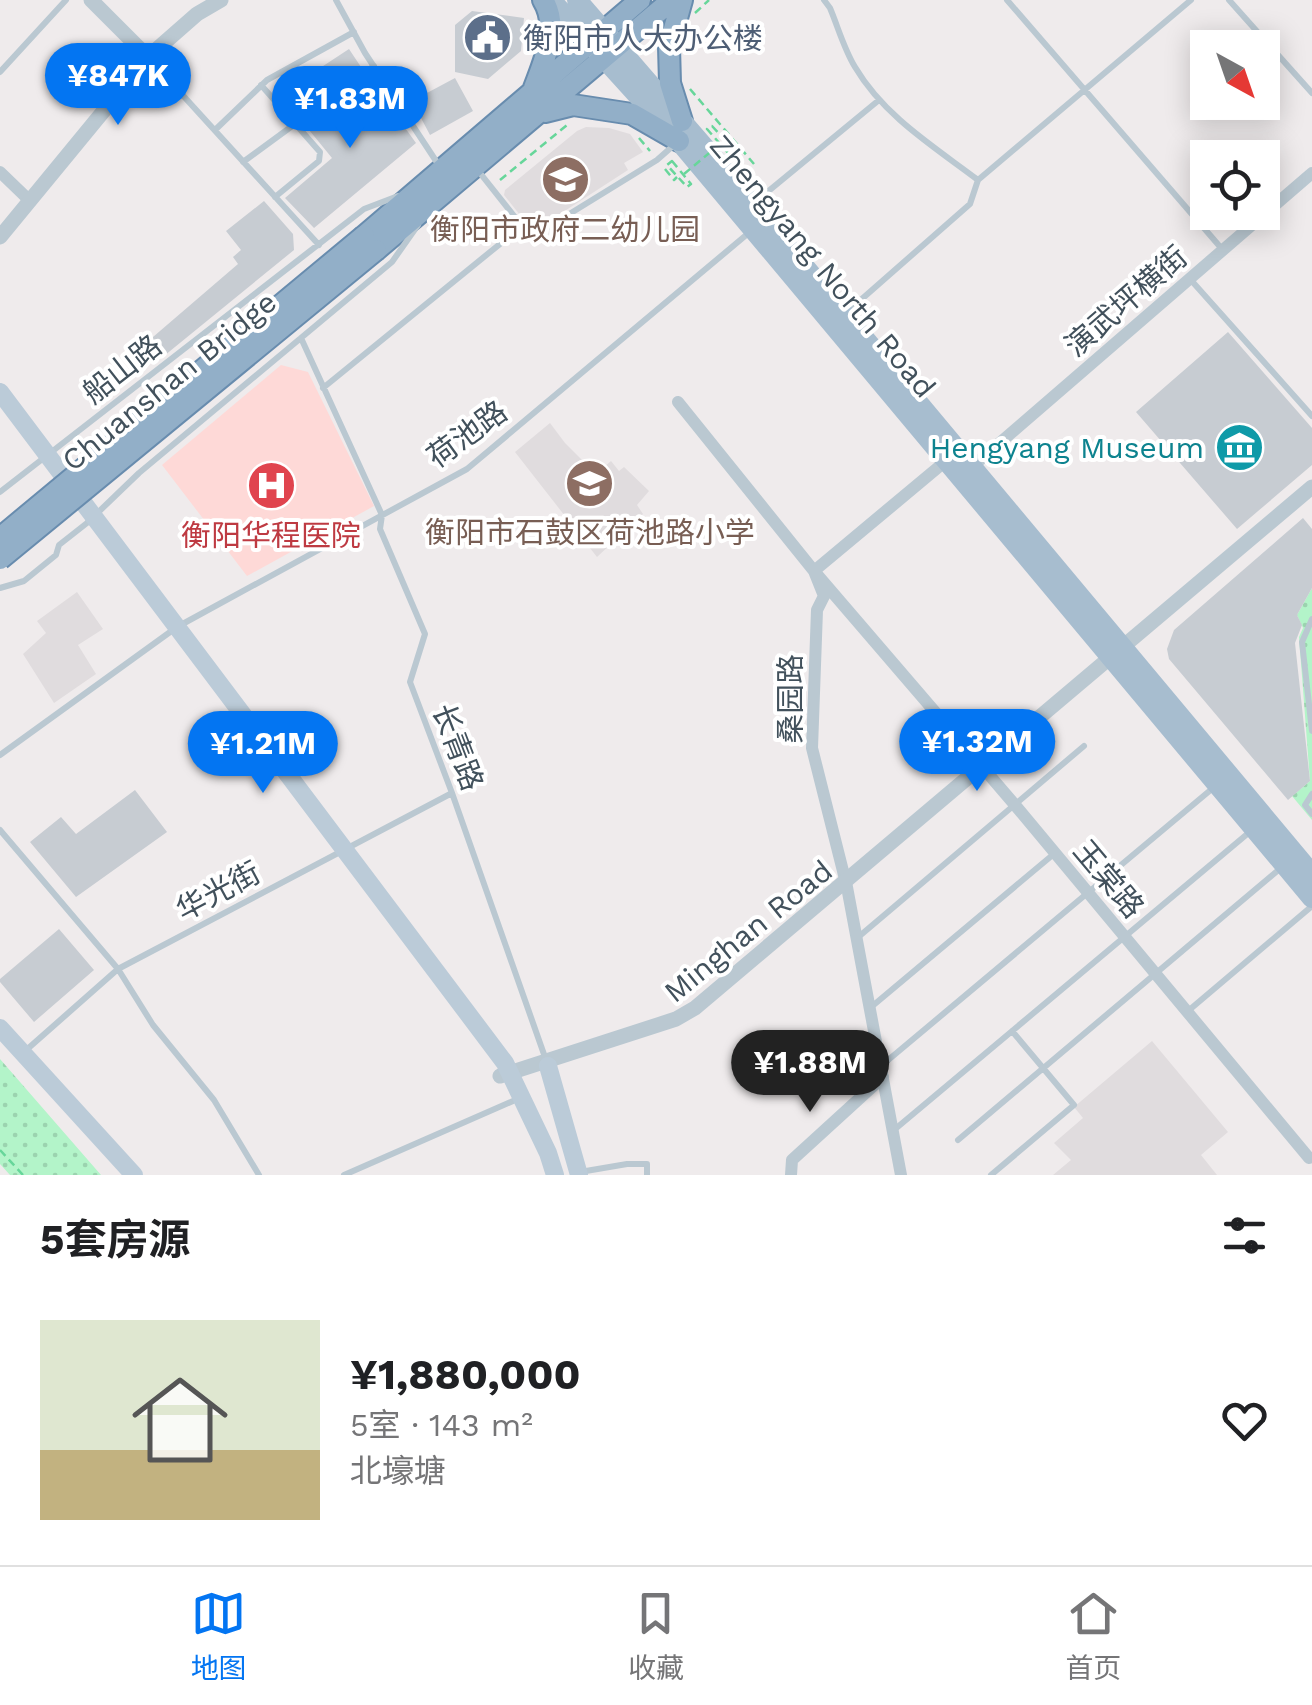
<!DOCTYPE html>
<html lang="zh">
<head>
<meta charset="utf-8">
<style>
	:root { --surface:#fff; --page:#f2f2f2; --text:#202124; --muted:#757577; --line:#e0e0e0; --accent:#0375f2 }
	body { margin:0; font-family:"Work Sans","Noto Sans SC",sans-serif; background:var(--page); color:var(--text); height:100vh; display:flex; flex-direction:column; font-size:38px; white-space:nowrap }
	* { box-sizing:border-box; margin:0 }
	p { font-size:32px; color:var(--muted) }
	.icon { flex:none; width:55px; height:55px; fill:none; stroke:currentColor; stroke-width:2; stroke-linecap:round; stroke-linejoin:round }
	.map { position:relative; height:1175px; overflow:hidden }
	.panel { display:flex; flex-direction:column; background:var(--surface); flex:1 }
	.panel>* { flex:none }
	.needle { width:65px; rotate:140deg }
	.controls { position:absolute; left:1190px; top:30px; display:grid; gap:20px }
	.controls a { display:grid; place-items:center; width:90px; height:90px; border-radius:0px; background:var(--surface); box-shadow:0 5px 25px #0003; font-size:50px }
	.price { position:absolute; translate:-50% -85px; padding:0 22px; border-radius:35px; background:var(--accent); color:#fff; font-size:32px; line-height:65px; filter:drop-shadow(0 2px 5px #0008) }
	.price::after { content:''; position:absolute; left:50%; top:60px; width:30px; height:22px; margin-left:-15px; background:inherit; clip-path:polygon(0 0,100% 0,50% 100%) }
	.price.active { background:#222; color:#fff }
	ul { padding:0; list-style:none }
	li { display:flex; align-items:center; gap:30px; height:250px; padding:0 40px }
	li span { display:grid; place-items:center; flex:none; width:280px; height:200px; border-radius:0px; color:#555 }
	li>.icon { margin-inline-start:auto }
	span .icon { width:120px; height:120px; fill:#fffc; stroke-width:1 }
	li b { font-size:42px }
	h2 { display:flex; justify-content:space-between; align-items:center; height:120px; padding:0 40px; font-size:42px }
	.menu { display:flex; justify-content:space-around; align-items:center; height:140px; border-top:2px solid var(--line); background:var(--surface); font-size:28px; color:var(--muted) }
	.menu a { display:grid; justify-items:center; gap:5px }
	.menu .active { color:var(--accent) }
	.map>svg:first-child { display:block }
	.education { fill:#e0dcde }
	.medical { fill:#fed9d7 }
	.park { fill:url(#park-dots) }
	.building { fill:#c7ccd2 }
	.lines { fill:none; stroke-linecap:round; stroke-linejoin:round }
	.trunk-casing { stroke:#688cae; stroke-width:24 }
	.path { stroke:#67d69a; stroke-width:2.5; stroke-dasharray:8 5; stroke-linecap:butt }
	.service { stroke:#bac8d1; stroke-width:6 }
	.minor { stroke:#bac8d1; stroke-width:12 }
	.tertiary { stroke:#bac8d1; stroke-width:15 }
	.secondary { stroke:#bbcbd8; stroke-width:18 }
	.primary { stroke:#a7bdcf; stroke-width:20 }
	.trunk { stroke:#92afc8; stroke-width:20 }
	.trunk-bridge-casing { stroke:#688cae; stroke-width:24; stroke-linecap:butt }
	.path-bridge { stroke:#67d69a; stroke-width:2.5; stroke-dasharray:8 5; stroke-linecap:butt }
	.trunk-bridge { stroke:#92afc8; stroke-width:20 }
	.labels { text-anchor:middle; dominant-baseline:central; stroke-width:8; stroke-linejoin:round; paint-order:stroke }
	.service-label { font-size:30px; fill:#4e5e75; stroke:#fff; text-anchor:start }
	.education-label { font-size:30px; fill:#785e54; stroke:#fff }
	.street-label { font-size:30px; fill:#42515c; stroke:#fff }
	.culture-label { font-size:30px; fill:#0d838f; stroke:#fff; text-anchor:end }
	.health-label { font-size:30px; fill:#be3a42; stroke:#fff }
</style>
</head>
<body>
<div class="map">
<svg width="1312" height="1175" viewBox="0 0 1312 1175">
	<defs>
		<pattern id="park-dots" width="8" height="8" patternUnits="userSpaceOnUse" patternTransform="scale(2.5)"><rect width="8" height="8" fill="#b3f4c9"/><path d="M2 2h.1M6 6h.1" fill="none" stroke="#9bd3af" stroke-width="1.8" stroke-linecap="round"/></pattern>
	</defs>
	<rect width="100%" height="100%" fill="#efebec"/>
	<!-- education -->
	<path class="education" d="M586 127 609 128 630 134 643 152 624 163 628 170 543 225 537 217 528 225 504 195 505 190 577 131Z
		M550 423 565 443 596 474 611 461 619 471 624 467 649 491 637 505 643 514 597 557 515 452Z
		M77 592 103 629 78 645 96 674 54 703 23 654 46 633 37 621Z
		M1152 1041 1228 1132 1201 1155 1217 1175H1053L1071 1160 1054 1143 1083 1118 1074 1107Z"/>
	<!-- medical -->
	<path class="medical" d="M281 365 308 372 374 506 247 576 162 465Z"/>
	<!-- park -->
	<path class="park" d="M1312 588V820L1292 796 1310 781 1299 637 1303 628 1297 615Z
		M0 1059 101 1175H10L0 1164Z"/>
	<!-- building -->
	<path class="building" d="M472 11 524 18 521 51 488 79 455 72V25Z
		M349 49 361 67 296 115 279 95Z
		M369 78 416 143 314 228 285 198 332 158 305 125Z
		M455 78 473 111 430 135 412 101Z
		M264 201 293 234 294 250 159 360 146 343 238 264 233 257 241 250 226 231Z
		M1228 332 1312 428V465L1237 529 1136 412Z
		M1303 518 1312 529V588L1297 615 1302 625 1295 643 1310 781 1288 800 1169 659 1167 649 1174 630Z
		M135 790 167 832 76 897 30 842 61 817 76 834Z
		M59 929 94 970 34 1022 0 982V979Z"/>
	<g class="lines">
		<defs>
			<path id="trunk" d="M682 0 669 47 670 83 682 121
				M534 88C544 61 560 27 543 0
				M545 112 573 105 632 114 679 141
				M364 236 640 0
				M376 250 672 0"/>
		</defs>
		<!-- trunk casing -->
		<use href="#trunk" class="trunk-casing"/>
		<!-- path -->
		<path class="path" d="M695 13 709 0
			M690 89 754 164
			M712 126 734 150 729 154 707 129Z
			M639 138 650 151
			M672 161 691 184 687 187 667 165Z
			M665 169 674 180 677 177
			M500 180 567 125
			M0 1150 23 1175"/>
		<!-- service -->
		<path class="service" d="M336 0 365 53 438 164
			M824 0 830 8C838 27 844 49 855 67 884 116 933 146 978 180
			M1007 0 1222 249
			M1229 0 1312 93
			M148 57 319 245
			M0 72 66 0
			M261 85 320 152 319 161 275 197
			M215 130 267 80 354 32
			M243 162 374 66
			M476 168 522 226
			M754 203 879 100
			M1190 279 1312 416
			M847 312 970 204 978 180 1191 0
			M301 338 382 515 380 529 425 634 410 682 452 793 546 1060
			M323 388 522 226 545 229 657 160 674 145
			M0 492 364 209 398 196
			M0 588 24 581 56 555 59 545 87 523 139 473 392 262 418 225
			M1312 619 1302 642 1312 731
			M0 755 177 627 467 469 751 231
			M1312 794 1305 805 1312 814
			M0 830 118 969 153 1025 214 1100 259 1175
			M856 939 1084 746
			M870 1008 1055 853
			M1188 1011 1312 906
			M24 1052 118 969 452 793
			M881 1066 1213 788
			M894 1130 1252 830
			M958 1140 1282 867
			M580 1172 627 1164H647V1175
			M344 1175 513 1101
			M991 1175 1074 1105 1012 1031"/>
		<!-- minor -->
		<path class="minor" d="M0 172 29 200
			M678 402 814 571 1015 805 1309 1158
			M973 466 1312 173
			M791 1175 792 1160 883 1077
			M901 1175 847 887 812 748 817 610 824 596 814 571 947 460"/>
		<!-- tertiary -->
		<path class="tertiary" d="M91 0 148 57
			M0 237 148 57 197 14 221 0
			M500 1076 676 1019 695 1008 1312 487"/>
		<!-- secondary -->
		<path class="secondary" d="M0 392 505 1063 548 1153 555 1175
			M0 1028 134 1175
			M548 1066 579 1175"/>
		<!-- primary -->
		<path class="primary" d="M551 0 679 141 1312 898
			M577 0 713 157 1312 874"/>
		<!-- trunk -->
		<use href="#trunk" class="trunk"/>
		<defs>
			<path id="trunk-bridge" d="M0 538 364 236
				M0 559 376 250"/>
		</defs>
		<!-- trunk-bridge casing -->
		<use href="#trunk-bridge" class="trunk-bridge-casing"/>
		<!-- path-bridge -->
		<path class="path-bridge" d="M684 174 720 144"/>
		<!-- trunk-bridge -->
		<use href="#trunk-bridge" class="trunk-bridge"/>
	</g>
	<!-- icons -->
	<defs>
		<symbol id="civic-disc" viewBox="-11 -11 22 22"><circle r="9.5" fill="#5c6f8a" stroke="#fff"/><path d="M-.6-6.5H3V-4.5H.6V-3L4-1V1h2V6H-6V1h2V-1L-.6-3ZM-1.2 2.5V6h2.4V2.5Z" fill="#fff"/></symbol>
		<symbol id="school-disc" viewBox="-11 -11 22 22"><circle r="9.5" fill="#8d6e63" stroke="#fff"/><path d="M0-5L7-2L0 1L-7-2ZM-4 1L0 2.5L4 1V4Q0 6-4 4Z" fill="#fff"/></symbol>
		<symbol id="museum-disc" viewBox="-11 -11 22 22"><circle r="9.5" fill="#0f9aa8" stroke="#fff"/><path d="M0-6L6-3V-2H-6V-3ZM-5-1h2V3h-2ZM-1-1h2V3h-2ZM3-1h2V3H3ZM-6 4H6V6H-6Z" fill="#fff"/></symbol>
		<symbol id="hospital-disc" viewBox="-11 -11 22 22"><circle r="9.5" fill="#e0444e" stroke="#fff"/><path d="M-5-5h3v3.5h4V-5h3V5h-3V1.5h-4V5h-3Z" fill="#fff"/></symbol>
	</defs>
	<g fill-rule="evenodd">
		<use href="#civic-disc" x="460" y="10" width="55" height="55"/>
		<use href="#school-disc" x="538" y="152" width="55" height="55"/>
		<use href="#museum-disc" x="1212" y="420" width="55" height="55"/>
		<use href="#school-disc" x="562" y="456" width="55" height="55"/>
		<use href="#hospital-disc" x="244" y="458" width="55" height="55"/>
	</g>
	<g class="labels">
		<!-- service labels -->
		<g class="service-label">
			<text x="523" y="38">衡阳市人大办公楼</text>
		</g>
		<!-- education labels -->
		<g class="education-label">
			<text x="565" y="229">衡阳市政府二幼儿园</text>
			<text x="590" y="532">衡阳市石鼓区荷池路小学</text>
		</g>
		<!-- street labels -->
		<g class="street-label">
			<text transform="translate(823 266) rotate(50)">Zhengyang North Road</text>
			<text transform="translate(1126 301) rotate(-41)">演武坪横街</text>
			<text transform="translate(122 369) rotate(-38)">船山路</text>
			<text transform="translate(169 381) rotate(-39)">Chuanshan Bridge</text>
			<text transform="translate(467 434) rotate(-36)">荷池路</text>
			<text transform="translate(790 699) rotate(-90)">桑园路</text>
			<text transform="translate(458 747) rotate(69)">长青路</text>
			<text transform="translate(1109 879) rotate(50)">玉棠路</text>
			<text transform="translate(218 891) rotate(-28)">华光街</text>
			<text transform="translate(748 931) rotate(-39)">Minghan Road</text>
		</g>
		<!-- culture labels -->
		<g class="culture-label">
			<text x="1204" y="447">Hengyang Museum</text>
		</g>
		<!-- health labels -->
		<g class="health-label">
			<text x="271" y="535">衡阳华程医院</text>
		</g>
	</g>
</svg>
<div class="controls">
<a><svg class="needle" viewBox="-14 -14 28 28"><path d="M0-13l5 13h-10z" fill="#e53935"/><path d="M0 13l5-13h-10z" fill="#757577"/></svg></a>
<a><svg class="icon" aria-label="locate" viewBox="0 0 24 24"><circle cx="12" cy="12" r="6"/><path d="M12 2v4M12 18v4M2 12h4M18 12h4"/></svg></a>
</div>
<b class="price" style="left:118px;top:128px">¥847K</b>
<b class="price" style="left:350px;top:151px">¥1.83M</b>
<b class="price" style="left:977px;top:794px">¥1.32M</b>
<b class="price" style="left:263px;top:796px">¥1.21M</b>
<b class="price active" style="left:810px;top:1115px">¥1.88M</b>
</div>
<section class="panel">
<h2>5套房源<svg class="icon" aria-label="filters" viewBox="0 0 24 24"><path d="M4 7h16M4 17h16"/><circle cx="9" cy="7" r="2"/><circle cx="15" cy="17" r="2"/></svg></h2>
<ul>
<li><span style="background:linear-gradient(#dfe7d0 65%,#c2b280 0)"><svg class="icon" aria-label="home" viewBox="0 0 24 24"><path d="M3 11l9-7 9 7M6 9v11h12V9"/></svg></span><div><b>¥1,880,000</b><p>5室 · 143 m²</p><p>北壕塘</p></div><svg class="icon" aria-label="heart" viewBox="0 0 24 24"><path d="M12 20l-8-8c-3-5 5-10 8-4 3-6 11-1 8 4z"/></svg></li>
</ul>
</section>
<nav class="menu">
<a class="active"><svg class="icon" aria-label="map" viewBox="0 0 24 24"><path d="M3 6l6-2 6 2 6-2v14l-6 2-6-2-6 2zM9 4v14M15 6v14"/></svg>地图</a>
<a><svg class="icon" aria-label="saved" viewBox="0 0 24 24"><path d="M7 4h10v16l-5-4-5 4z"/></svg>收藏</a>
<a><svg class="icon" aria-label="home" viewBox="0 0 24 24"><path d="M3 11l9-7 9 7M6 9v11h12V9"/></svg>首页</a>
</nav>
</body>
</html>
